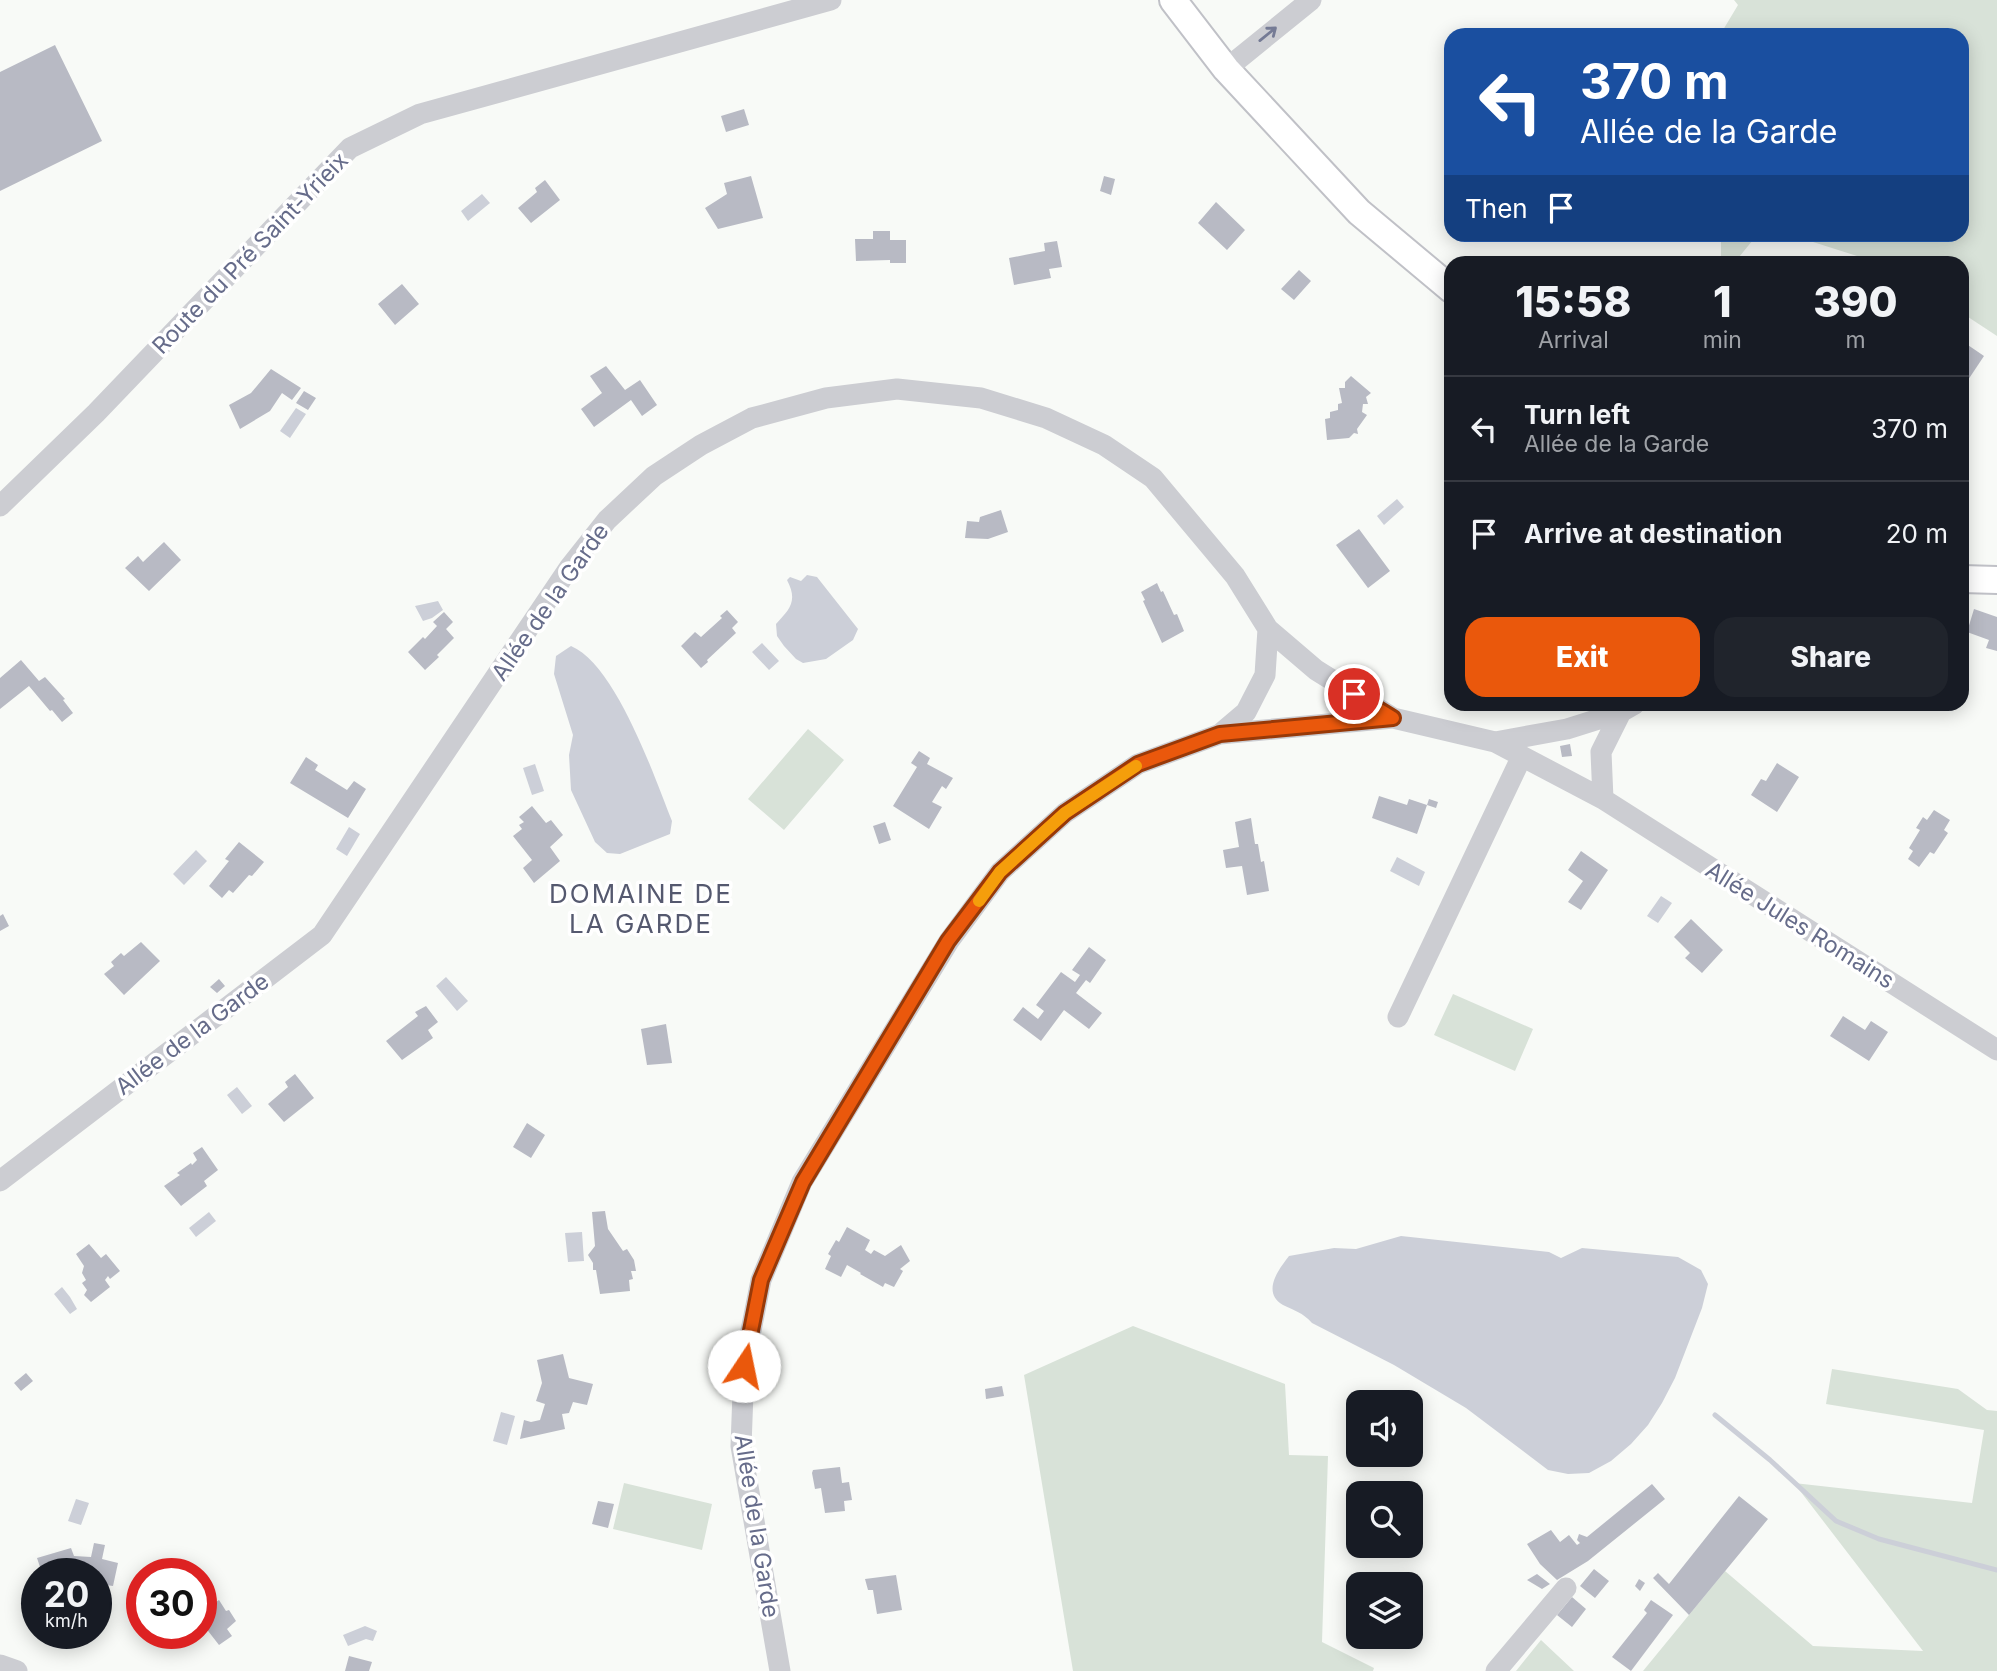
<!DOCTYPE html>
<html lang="en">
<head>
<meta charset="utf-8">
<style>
	:root { --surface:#171b24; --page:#20242c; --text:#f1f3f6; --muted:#9ea1a6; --line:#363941; --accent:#ea580c }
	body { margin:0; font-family:Inter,sans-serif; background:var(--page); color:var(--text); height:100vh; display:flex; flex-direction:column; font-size:26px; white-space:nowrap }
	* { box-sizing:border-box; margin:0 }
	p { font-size:23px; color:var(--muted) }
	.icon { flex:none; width:38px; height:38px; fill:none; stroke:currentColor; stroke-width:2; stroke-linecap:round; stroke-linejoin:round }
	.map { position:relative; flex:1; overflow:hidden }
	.side { position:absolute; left:1444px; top:256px; width:525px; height:455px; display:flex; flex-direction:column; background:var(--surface); border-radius:21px; box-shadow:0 4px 18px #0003 }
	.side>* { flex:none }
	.banner { position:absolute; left:1444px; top:28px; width:525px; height:214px; border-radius:21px; box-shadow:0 4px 18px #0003; background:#1a4fa0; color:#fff; overflow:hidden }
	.tools { position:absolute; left:1346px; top:1390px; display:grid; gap:14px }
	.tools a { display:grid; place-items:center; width:77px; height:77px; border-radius:14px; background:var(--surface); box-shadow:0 4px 18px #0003; font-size:35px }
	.speed { position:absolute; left:21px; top:1558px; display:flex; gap:14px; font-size:35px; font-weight:700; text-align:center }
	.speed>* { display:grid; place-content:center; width:91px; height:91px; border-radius:50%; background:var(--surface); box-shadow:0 4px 18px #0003; line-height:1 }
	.speed small { font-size:18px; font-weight:400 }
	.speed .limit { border:10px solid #d22; background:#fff; color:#111 }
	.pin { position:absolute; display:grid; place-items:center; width:60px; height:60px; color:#fff; margin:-30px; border:4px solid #fff; border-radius:50%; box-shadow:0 2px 7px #0007 }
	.me { position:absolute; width:77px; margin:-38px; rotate:11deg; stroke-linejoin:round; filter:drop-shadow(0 0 5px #0008) }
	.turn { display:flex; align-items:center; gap:24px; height:147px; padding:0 21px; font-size:32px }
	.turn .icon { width:91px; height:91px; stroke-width:2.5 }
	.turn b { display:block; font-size:49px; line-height:60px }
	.then { display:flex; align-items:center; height:66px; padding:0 21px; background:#0003; gap:14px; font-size:26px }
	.eta { display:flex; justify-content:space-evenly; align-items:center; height:119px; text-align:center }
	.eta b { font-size:42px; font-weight:800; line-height:49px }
	.action { display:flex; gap:14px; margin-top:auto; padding:14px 21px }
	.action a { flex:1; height:80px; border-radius:21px; background:var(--accent); color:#fff; font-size:28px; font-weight:800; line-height:80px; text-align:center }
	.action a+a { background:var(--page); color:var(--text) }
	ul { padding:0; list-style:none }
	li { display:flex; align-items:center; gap:21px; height:105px; padding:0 21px; border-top:2px solid var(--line) }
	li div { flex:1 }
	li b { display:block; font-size:26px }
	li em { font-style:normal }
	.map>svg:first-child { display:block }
</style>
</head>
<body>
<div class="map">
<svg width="1997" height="1671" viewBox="0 0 1997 1671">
	<rect width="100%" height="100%" fill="#f8faf7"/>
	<path fill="#d8e2d8" d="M1734,0H1997V336L1962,313V262H1876L1791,235L1962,234V35H1720L1738,5Z
		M1721,235V234L1757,235L1735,262H1721Z
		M808,729L844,760L784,830L748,799Z
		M1453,994L1533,1029L1515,1071L1434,1035Z
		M1133,1326L1285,1384L1289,1455L1328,1456L1322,1642L1374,1668L1373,1671H1073L1024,1375Z
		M1832,1369L1958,1389L1987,1410L1997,1411V1671H1643L1725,1571L1813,1646L1923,1651L1794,1483L1972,1503L1984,1430L1826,1404Z
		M624,1483L712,1504L702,1550L613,1529Z
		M1541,1640L1574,1671H1516Z"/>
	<path fill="#cccfd8" d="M482,194L490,203L468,221L461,211Z
		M296,408L306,414L290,438L280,431Z
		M1397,499L1404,507L1384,525L1377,516Z
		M807,575L817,577L858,629L853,640L826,659L803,663L796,659L784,646L777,636L776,624C790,609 798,601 787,580L790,577L801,581Z
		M438,601L443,610L432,618L423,621L415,606Z
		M762,643L779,661L769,670L752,652Z
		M571,646C616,665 654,776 672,821L670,834L620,854L607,853L595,842L571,790L569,755L573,735L554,674L556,656Z
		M535,764L544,791L532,795L523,768Z
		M349,827L360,834L347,856L336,849Z
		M196,850L207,861L184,885L173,874Z
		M1397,857L1425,872L1419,886L1390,871Z
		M1661,896L1672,903L1658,923L1647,916Z
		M446,977L468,1001L457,1011L436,986Z
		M237,1087L252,1106L242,1114L227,1095Z
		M209,1212L216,1221L196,1237L189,1228Z
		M582,1232L584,1261L568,1262L565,1233Z
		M1401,1236L1549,1252L1561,1258L1582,1248L1678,1257L1701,1270L1708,1284L1702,1308L1675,1378L1662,1403L1648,1425L1631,1444L1611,1461L1589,1473L1568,1474L1548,1470L1466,1408L1394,1365L1312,1323C1302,1312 1295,1311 1283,1305C1261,1292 1279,1269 1289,1256L1334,1248L1356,1249Z
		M62,1287L70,1297L77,1309L70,1314L54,1294Z
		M501,1412L515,1416L507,1445L493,1441Z
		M76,1499L89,1503L81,1525L68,1521Z
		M365,1626L377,1631L373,1641L366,1639L348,1646L343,1635Z"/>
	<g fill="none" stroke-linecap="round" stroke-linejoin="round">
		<path stroke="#cccfd8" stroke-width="5" d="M1715,1415L1770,1460L1836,1521L1879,1539L1997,1570"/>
	</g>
	<path fill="#b8bac4" d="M55,45L102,141L0,191V72Z
		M744,109L749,125L726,132L721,116Z
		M751,176L763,218L718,229L705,208L727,194L724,183Z
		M1104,176L1115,179L1111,195L1100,191Z
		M545,180L560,200L531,223L518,208L537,192L535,188Z
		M1216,202L1245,230L1227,250L1198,223Z
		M873,231H890V240H906V263H890V260L856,261L855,239H873Z
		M1057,241L1062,267L1049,269L1051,278L1014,285L1009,258L1045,251L1044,243Z
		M1299,270L1311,281L1294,300L1281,289Z
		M402,284L419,304L395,325L378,304Z
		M1962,341L1984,356L1968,380L1962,376Z
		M606,366L625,390L640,380L657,405L642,416L631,400L594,427L581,409L602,393L590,376Z
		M271,369L301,388L292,400L282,393L270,411L240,429L229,405L251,393Z
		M1351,376L1371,393L1366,397L1368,404H1363L1362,412L1367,415L1357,429L1358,434L1354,433L1349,438L1327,440L1325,419L1330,418V412L1338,410V404L1342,403L1339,388H1345V382Z
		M304,391L316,398L308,410L296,403Z
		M1001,510L1008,532L988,539L965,538L967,521L979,522L980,517Z
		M1359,529L1390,571L1368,588L1336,545Z
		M164,542L181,560L149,591L125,568L138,556L143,562Z
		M1157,583L1161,592L1163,591L1174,615L1177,614L1184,631L1162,643L1143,601L1145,600L1141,592Z
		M1974,609L1997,617V651L1986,648L1989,640L1967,632Z
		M727,610L738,622L732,628L736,633L707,660L708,662L701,668L681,646L695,632L701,637L722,618L720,616Z
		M444,612L453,622L446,629L454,638L437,655L439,657L425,670L408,652L423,637L425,639L437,626L433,622Z
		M21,660L39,681L45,677L65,699L63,700L73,713L62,722L52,710L50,711L29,686L0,709V678Z
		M1570,744L1572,756L1562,757L1560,746Z
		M919,751L930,758L927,764L953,778L946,789L942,786L932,802L942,807L929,829L893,806L917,767L911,763Z
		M306,757L318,765L315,770L347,790L354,781L366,789L348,818L290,783Z
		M1777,763L1799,777L1777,812L1751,795L1761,779L1766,781Z
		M1379,796L1407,805L1409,799L1427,805L1417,834L1372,818Z
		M1429,799L1438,802L1436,808L1427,805Z
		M532,806L546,823L551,820L563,835L550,847L560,861L534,883L523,868L532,860L513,836L522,829L519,825L524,822L519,817Z
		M1934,810L1950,820L1944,830L1948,833L1934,854L1930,852L1919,867L1908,859L1913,851L1909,848L1920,830L1916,828L1923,817L1927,820Z
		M1251,818L1255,844H1258L1261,862L1264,861L1269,891L1247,895L1242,866L1226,868L1223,850L1239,847L1235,822Z
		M885,822L891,840L879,844L873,826Z
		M239,842L264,862L252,876L249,875L233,893L229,890L222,898L209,886L229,861L225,859Z
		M1581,851L1608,870L1581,910L1568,902L1583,881L1568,870Z
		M3,914L9,926L0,931V916Z
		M1691,919L1723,950L1702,973L1685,958L1690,953L1674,937Z
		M141,942L160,961L124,995L104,974L114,966L111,962L121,953L124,956Z
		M1089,947L1106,960L1090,983L1086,980L1076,993L1102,1013L1089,1029L1064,1010L1041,1041L1013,1020L1023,1007L1038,1019L1044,1011L1036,1005L1061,972L1075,982L1080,975L1072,970Z
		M219,979L225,986L217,993L210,987Z
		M426,1006L438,1022L428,1030L433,1038L402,1060L386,1041L418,1016L415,1012Z
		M1843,1016L1865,1030L1871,1021L1888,1032L1869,1061L1830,1036Z
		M666,1024L672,1063L647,1065L641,1029Z
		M295,1074L314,1098L284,1122L268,1104L288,1087L285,1082Z
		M527,1123L545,1135L531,1158L513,1147Z
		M202,1147L218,1170L204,1181L207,1186L181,1206L164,1186L180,1175L177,1173L191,1163L192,1165L197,1160L193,1153Z
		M605,1211L608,1229L623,1251L627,1249L634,1260L636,1271H631L633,1279L629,1280L630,1291L600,1294L596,1270H593V1263L588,1255L595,1246L592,1212Z
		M847,1227L870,1240L865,1250L871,1254L874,1250L885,1256L901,1245L910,1261L900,1269L903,1271L894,1287L885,1283L883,1287L860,1274L861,1273L847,1265L841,1277L825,1269L831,1256L828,1254L836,1240L839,1242Z
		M89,1244L101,1258L106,1254L120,1271L110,1279L108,1276L105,1280L110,1287L91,1302L84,1295L87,1290L82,1283L86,1280L82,1273L84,1266L76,1254Z
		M563,1354L569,1378L593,1384L587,1405L573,1402L569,1413L562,1414L565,1429L520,1439L524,1420L531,1422L540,1420L545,1404L536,1401L542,1383L537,1360Z
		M26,1373L33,1381L21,1391L14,1383Z
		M1002,1386L1004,1396L986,1399L985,1389Z
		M840,1467L842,1483L849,1482L852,1500L844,1501L845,1511L825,1513L821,1488L815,1489L812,1473L813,1470Z
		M1652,1484L1665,1499L1588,1561L1557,1580L1540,1564L1527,1544L1551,1530L1560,1542L1569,1535L1577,1545L1580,1543L1577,1540L1579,1534L1587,1537Z
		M1739,1496L1768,1519L1689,1615L1653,1578L1658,1573L1669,1584Z
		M598,1501L614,1504L608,1528L592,1524Z
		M94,1543L105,1545L102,1559L118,1563L113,1586L99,1584L96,1589V1573H42L37,1558L71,1548L74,1556L91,1557Z
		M1594,1569L1609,1581L1595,1598L1580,1586Z
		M1537,1574L1550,1584L1542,1589L1527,1580Z
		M896,1575L902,1610L877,1614L873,1590H868L865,1579Z
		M1639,1579L1645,1583L1640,1591L1635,1586Z
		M1572,1597L1586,1609L1572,1627L1557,1615Z
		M204,1599L210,1606L219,1600L226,1611L229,1610L236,1621L227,1629L232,1636L219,1645L205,1627L203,1628L201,1625V1601Z
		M1651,1600L1673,1615L1631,1671L1612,1657L1647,1613L1644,1610Z
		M349,1656L372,1662L369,1671H345Z"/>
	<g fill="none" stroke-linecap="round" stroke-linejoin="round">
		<defs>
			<path id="major" d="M1173,0L1226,69L1359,212L1451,289
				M1962,579L1997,580"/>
		</defs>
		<use href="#major" stroke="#c0c1c7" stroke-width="30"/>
		<path stroke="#cccdd2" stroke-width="21" d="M1226,69L1311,0
			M0,506L96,413L350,148L420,114L831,0
			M1220,734L1246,712L1265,675L1268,629L1316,670L1393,718
			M1495,742L1603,799L1997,1050
			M1603,799L1601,752L1621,712
			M1398,1017L1522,756
			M0,1181L322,935L569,568L607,520L654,476L701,445L752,418L826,398L897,389L981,398L1046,418L1104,445L1153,478L1235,576L1268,629
			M0,1665L17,1671
			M780,1671L741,1446L744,1366L761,1280L802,1182L949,941L1000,872L1065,813L1138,764L1220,734L1393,718L1495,742L1567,729L1621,712L1635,704
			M1496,1671L1566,1588"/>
		<use href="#major" stroke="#fff" stroke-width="26"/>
	</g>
	<defs><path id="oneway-shaft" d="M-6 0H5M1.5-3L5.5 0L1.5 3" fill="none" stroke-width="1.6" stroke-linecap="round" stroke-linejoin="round" transform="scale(1.75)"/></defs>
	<use stroke="#757b95" href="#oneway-shaft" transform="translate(1268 34) rotate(-39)"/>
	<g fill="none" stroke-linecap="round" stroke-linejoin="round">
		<defs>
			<path id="route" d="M744,1366L761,1280L803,1182L948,941L1000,872L1065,813L1138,764L1220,734L1393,718L1354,694"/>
		</defs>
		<use href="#route" stroke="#983908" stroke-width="18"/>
		<use href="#route" stroke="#ea580c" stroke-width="12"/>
		<path stroke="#f59e0b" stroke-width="12" d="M979,901L1000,872L1065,813L1136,766"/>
	</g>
	<g text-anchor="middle" stroke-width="7" stroke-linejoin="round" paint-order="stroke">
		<g font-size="23" fill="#666c8a" stroke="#fff">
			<text transform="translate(250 253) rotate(-46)" y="8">Route du Pré Saint-Yrieix</text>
			<text transform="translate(550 602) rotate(-55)" y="8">Allée de la Garde</text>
			<text transform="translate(1800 925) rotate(32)" y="8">Allée Jules Romains</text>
			<text transform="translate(192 1034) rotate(-37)" y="8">Allée de la Garde</text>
			<text transform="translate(757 1526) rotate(81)" y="8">Allée de la Garde</text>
		</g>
		<g font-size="26" letter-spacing="2" fill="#55596f" stroke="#fff">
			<text x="641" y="903">DOMAINE DE<tspan x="641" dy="30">LA GARDE</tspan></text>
		</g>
	</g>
</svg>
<div class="tools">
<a><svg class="icon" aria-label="sound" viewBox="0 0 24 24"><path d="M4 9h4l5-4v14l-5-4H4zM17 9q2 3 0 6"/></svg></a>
<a><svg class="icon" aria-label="search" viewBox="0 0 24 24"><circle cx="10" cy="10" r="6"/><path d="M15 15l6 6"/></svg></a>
<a><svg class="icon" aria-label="layers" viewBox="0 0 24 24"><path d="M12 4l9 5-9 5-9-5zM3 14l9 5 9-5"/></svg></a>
</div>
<div class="speed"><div>20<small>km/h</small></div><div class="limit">30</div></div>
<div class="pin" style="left:1354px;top:694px;background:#d93025"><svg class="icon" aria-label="arrive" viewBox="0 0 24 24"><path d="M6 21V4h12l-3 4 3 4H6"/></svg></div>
<svg class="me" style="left:744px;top:1366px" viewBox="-20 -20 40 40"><circle r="19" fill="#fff"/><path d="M0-13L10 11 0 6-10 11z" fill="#ea580c"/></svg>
<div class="banner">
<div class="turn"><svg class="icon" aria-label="left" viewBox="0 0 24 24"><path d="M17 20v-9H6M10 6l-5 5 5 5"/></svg><div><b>370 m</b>Allée de la Garde</div></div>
<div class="then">Then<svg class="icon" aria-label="arrive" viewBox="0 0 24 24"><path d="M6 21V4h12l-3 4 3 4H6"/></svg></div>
</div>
<section class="side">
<div class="eta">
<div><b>15:58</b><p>Arrival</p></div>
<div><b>1</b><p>min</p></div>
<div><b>390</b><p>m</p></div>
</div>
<ul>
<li><svg class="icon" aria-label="left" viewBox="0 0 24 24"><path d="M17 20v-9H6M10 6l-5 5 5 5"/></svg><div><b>Turn left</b><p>Allée de la Garde</p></div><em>370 m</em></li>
<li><svg class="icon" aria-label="arrive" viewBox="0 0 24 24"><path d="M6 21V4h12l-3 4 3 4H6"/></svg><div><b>Arrive at destination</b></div><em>20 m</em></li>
</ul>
<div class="action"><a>Exit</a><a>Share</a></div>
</section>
</div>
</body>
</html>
